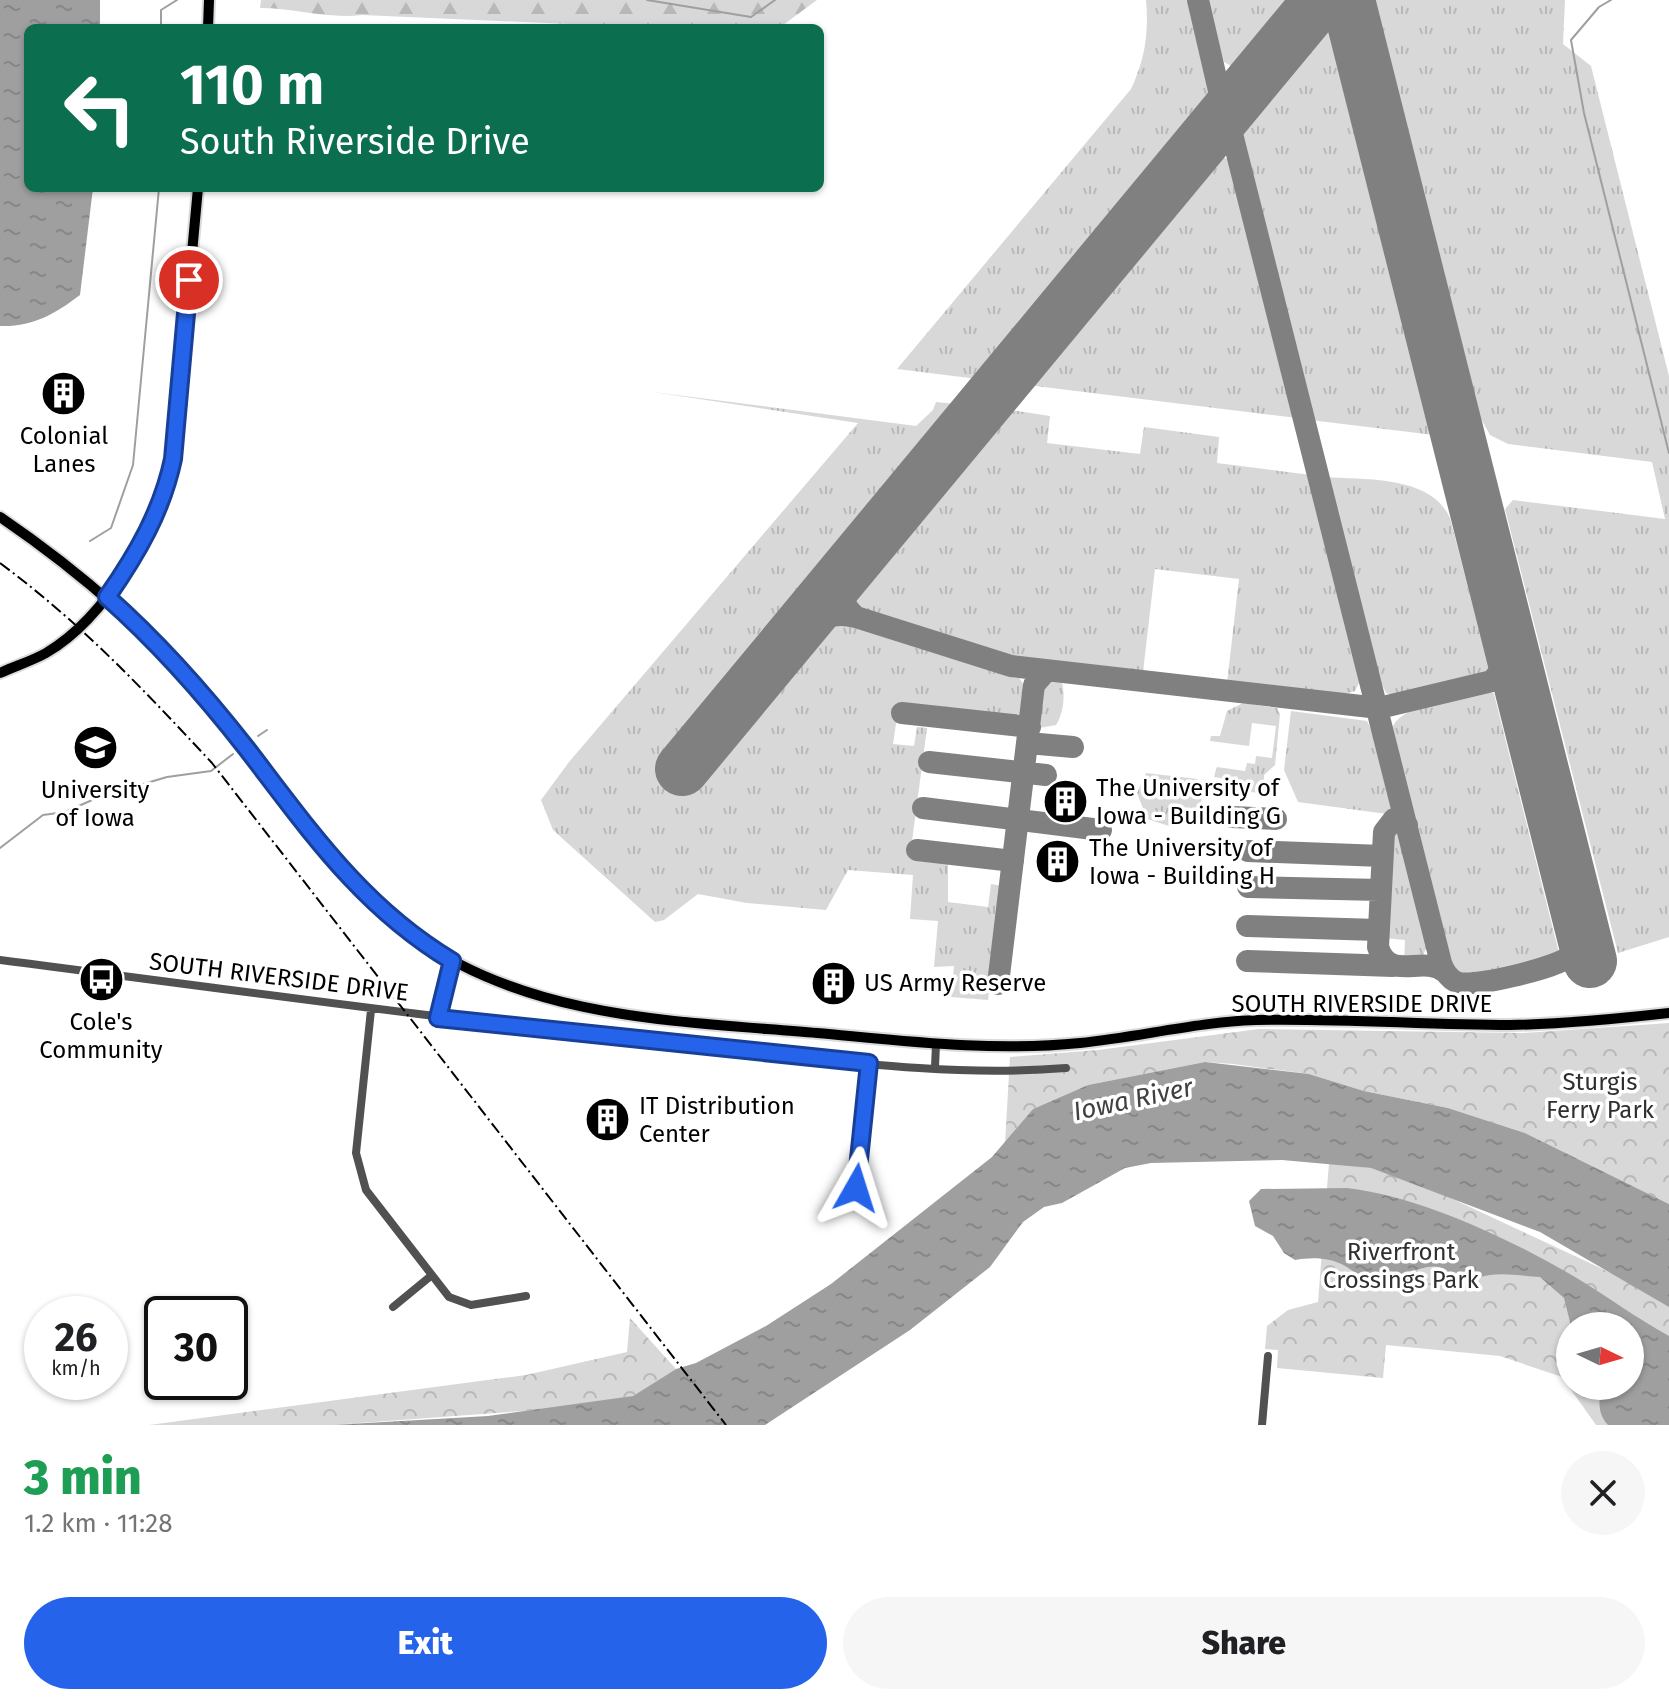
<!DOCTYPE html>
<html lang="en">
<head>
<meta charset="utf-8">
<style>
	:root { --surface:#fff; --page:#f6f6f6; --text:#202124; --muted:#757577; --accent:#2563eb }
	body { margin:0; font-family:"Fira Sans",sans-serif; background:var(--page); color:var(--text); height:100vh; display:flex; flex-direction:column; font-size:30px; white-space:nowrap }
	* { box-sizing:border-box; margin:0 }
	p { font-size:26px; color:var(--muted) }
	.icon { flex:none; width:44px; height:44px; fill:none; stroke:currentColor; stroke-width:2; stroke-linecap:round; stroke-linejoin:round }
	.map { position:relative; height:1425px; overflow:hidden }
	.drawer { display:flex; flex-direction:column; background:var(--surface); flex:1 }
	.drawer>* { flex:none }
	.guide { position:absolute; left:24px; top:24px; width:800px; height:168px; border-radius:12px; box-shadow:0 2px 6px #0004; background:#0b6e4f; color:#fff; overflow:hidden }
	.needle { width:52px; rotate:95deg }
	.tools { position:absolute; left:1556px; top:1312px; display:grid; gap:16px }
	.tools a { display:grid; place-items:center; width:88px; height:88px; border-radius:50%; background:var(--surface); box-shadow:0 2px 6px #0004; font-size:40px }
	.speed { position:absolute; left:24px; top:1296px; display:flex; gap:16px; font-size:40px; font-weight:700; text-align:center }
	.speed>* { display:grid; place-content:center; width:104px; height:104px; border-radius:50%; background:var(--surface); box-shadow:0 2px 6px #0004; line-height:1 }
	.speed small { font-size:20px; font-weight:400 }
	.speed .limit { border:4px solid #111; border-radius:12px; background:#fff; color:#111 }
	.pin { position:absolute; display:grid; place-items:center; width:68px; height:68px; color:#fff; margin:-34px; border:4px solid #fff; border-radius:50%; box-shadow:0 2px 8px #0007 }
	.me { position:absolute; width:88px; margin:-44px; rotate:6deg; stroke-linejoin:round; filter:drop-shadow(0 0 6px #0008) }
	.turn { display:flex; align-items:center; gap:28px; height:168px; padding:0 24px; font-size:36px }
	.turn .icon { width:104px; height:104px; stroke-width:2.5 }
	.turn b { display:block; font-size:56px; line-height:68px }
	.round { display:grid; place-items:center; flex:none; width:84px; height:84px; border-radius:42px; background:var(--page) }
	.overview { display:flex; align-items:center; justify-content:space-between; height:136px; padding:0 24px }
	h1 { font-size:48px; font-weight:800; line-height:60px; color:#1e9e55 }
	.button { display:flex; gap:16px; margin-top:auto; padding:16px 24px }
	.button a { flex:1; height:92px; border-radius:48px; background:var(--accent); color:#fff; font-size:32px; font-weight:800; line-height:92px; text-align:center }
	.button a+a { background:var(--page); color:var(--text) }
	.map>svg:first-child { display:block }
</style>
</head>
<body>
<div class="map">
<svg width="1669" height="1425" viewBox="0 0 1669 1425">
	<defs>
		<pattern id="grass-tufts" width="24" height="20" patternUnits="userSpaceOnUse" patternTransform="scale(2)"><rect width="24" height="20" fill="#d8d8d8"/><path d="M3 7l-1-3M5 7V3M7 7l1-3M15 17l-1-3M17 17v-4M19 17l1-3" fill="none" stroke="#b8b8b8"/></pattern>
		<pattern id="forest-firs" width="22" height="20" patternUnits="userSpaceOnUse" patternTransform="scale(2)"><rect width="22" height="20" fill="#d8d8d8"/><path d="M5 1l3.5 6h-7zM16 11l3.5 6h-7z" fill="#b8b8b8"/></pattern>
		<pattern id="park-crowns" width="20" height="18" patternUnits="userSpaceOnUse" patternTransform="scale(2)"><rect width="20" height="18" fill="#d8d8d8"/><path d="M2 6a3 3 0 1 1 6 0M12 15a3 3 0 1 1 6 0" fill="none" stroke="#b8b8b8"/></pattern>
		<pattern id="water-ripples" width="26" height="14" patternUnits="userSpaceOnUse" patternTransform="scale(2)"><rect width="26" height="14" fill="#9f9f9f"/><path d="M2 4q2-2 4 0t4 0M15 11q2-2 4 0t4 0" fill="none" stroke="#878787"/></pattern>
	</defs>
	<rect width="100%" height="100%" fill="#fff"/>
	<path fill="url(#grass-tufts)" d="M1146,0H1192L1214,87L1215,98L1210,110L986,380L897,369L1131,89C1145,59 1149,33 1146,0Z
		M1205,0H1302L1248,65L1238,70L1224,62Z
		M1367,0H1565L1563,44L1591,66L1669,376V937L1618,953L1505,509L1513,500L1665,519L1652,462L1508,444L1490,435L1480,417Z
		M1331,8L1434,435L1310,420L1239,138L1238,127L1243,120L1240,118Z
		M1215,154L1228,159L1237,182L1297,418L1019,384L1206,159Z
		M653,392L916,426L933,410L936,402L967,405L664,771L685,789L817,629C832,623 841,623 856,627L1019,678L1027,689L1026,712L1014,716L899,703L893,744L914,746L917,727L927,728L910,856L948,861V902L988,907L991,884L1003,886L988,1000L951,997L954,966L934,967L938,921L910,919L913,875L848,870L826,910L747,903L698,894L664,920L655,922L553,830L541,800L569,762L858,423Z
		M999,408L1050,416L1047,443L1140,454L1144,427L1219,437L1217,463L1311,475L1357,656L1360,681L1355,691L1337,696L1227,683L1239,579L1155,569L1143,672L1004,655L858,607L851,597V586Z
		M1325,477C1365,480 1431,475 1450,518L1490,672L1486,677C1457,684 1415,703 1386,693L1373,665Z
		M1051,682H1062C1065,696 1064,712 1056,725L1039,728V695Z
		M1488,690L1494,694L1559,953L1495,972L1463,976L1451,967L1443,946L1396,758L1393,726C1405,703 1463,696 1488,690Z
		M1243,703L1277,708L1280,714L1275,765L1264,775V787L1274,795L1243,791L1244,785L1226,783L1225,790L1226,779L1214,777L1217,767L1245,771L1247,763L1255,764L1256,756L1272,758L1276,726L1252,723L1249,746L1210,741L1211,736H1220L1227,711Z
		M1291,711L1367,721L1380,748L1394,802L1392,810L1387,814L1298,802L1284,770Z
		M1146,773L1198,779C1209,802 1195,823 1172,827L1147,819L1137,793Z
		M1397,826L1429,940L1423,956L1404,962L1405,940L1384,938L1389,836Z"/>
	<path fill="url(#forest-firs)" d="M261,0H817L779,28H593L569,24L362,15C327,19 295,8 260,8Z"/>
	<path fill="url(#park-crowns)" fill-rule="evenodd" d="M1669,1023V1204L1525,1133L1448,1108L1364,1091L1309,1074L1233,1064L1205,1062L1088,1085L1033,1109L1005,1143L1010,1057L1098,1050L1259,1029L1523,1033Z
		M1329,1163L1371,1168L1440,1193L1669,1300V1425H1596L1562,1377L1500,1356L1386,1345L1383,1378L1277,1368L1278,1350L1265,1349L1267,1326L1288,1310L1318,1302ZM1570,1326H1630V1386H1570Z
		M630,1318L676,1369L633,1396L564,1408L332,1425H149L526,1375L627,1352Z"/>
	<path fill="url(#water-ripples)" d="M0,0H100V28H28V188H93L80,295C55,314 33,327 0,326Z
		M1205,1062L1309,1074L1364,1091L1448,1108L1525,1133L1669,1204V1307L1540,1232L1371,1168L1282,1160L1151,1163L1125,1168L1062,1203L1044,1207L1023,1222L990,1267L910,1330L765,1425H332L488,1416L633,1396L676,1369L696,1363L766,1326L831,1284L992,1157L1033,1109L1088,1085Z
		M1347,1188C1422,1197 1510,1239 1575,1277C1607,1296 1636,1318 1669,1336V1425H1608C1597,1413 1599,1401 1601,1386H1630V1326H1571L1564,1298L1540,1277C1524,1276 1506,1273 1490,1275C1467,1279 1457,1288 1440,1267C1418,1263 1400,1281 1378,1282C1365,1282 1355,1272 1345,1266C1330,1257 1311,1257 1295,1260L1284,1253L1273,1236L1255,1226L1249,1201L1261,1189Z"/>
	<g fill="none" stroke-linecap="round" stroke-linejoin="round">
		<path stroke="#9f9f9f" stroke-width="2" d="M647,0L751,17L775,0
			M1611,0L1599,7L1571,40L1584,113L1669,453
			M161,28V10L177,0
			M90,541L111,528L133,465L159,188
			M258,736L267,730
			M0,848L43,815L65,812L99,797L167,777L211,771L233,754"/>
		<path stroke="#808080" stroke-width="22" d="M1282,48L1235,105L1230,126L1441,963C1444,971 1448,978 1456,982C1471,989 1553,968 1567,958C1578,950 1581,938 1581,925
			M1171,176L1214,125L1223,108L1198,0
			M1147,210L1183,167
			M856,617C817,585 874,540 895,514
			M750,690C778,656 805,604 856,617L1011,666L1379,708L1492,681L1510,658L1509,640
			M902,713L1030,727
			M1028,743L1073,747
			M929,762L1046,775
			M923,808L1101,830
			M1232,817L1276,819
			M1407,825L1394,819L1384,832L1378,947C1390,983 1422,954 1445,972
			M917,850L1013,861
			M1248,851L1382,856
			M1248,887L1380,890
			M1247,926L1378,930
			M1247,961L1393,966
			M998,984L1034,685L1047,670"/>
		<path stroke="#808080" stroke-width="54" d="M1348,0L1590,961
			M682,769L1320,0"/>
		<defs>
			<path id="major" d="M208,28L209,0
				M0,517C81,572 153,635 216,710C279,786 331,878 413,936C531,1020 678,1021 817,1033C905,1041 992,1052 1080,1043C1139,1037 1197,1022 1256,1020C1341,1018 1425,1025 1510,1025C1563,1024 1616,1019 1669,1013
				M0,673C15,666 32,661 46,653C106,618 160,526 173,459L198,188"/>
		</defs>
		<use href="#major" stroke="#dbdbdb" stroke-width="14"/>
		<path stroke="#515151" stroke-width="8" d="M0,960C233,990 464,1022 698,1046C819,1058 944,1078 1066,1068
			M371,1010L356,1153L366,1190L449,1297L471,1305L526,1296
			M438,1018L452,961
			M935,1067L936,1044
			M863,1210L856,1188L869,1063
			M393,1307L432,1275
			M1262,1425L1268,1356"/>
		<use href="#major" stroke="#000" stroke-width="10"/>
		<path stroke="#000" stroke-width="2" stroke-dasharray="12 4 2 4" stroke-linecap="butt" d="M0,563C83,625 142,688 212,763L726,1425"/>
	</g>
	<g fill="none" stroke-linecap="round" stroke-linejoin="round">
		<defs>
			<path id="route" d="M189,280L173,459C162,511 137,554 107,597C159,643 204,694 247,749C310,831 362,907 452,961L438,1018L869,1063L856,1188"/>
		</defs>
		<use href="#route" stroke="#184099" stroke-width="20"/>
		<use href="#route" stroke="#2563eb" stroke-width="14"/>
	</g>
	<defs>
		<symbol id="building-disc" viewBox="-11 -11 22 22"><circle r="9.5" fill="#000" stroke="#fff"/><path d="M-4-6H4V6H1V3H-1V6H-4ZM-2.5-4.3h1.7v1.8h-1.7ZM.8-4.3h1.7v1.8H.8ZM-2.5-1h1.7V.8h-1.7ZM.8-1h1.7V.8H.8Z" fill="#fff"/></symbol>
		<symbol id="university-disc" viewBox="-11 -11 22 22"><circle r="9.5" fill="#000" stroke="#fff"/><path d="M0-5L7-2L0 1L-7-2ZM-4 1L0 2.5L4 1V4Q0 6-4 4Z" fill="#fff"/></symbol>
		<symbol id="bus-disc" viewBox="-11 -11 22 22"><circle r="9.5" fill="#000" stroke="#fff"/><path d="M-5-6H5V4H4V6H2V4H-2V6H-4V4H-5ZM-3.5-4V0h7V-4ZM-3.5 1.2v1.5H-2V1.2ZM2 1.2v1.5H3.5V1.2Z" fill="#fff"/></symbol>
	</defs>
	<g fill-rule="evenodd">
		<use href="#building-disc" x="38" y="368" width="51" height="51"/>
		<use href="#university-disc" x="70" y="722" width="51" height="51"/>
		<use href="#building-disc" x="1040" y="776" width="51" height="51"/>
		<use href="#building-disc" x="1032" y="836" width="51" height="51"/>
		<use href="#bus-disc" x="76" y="954" width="51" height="51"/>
		<use href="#building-disc" x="808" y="958" width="51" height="51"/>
		<use href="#building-disc" x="582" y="1094" width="51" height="51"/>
	</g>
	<g text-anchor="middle" stroke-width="7" stroke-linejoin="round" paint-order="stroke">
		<g font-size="24" fill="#000" stroke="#fff" text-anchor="start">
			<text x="64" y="444" text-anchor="middle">Colonial<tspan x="64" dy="28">Lanes</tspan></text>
			<text x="1096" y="796">The University of<tspan x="1096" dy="28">Iowa - Building G</tspan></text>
			<text x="95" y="798" text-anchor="middle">University<tspan x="95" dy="28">of Iowa</tspan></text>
			<text x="1089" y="856">The University of<tspan x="1089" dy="28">Iowa - Building H</tspan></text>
			<text x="864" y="991">US Army Reserve</text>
			<text x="101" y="1030" text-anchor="middle">Cole's<tspan x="101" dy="28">Community</tspan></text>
			<text x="639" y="1114">IT Distribution<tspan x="639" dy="28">Center</tspan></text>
		</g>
		<g font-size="24" fill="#000" stroke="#fff">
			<text transform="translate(279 977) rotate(7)" y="8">SOUTH RIVERSIDE DRIVE</text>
			<text x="1362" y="1012">SOUTH RIVERSIDE DRIVE</text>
		</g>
		<g font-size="24" fill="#2f2f2f" stroke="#fff">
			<text x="1600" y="1090">Sturgis<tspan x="1600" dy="28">Ferry Park</tspan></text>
			<text x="1401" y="1260">Riverfront<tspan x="1401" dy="28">Crossings Park</tspan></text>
		</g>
		<g font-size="26" font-style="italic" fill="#404040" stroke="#fff">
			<text transform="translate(1133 1099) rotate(-12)" y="9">Iowa River</text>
		</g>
	</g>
</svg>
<div class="tools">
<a><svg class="needle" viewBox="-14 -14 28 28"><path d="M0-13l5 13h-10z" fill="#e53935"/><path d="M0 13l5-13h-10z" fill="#757577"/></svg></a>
</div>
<div class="speed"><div>26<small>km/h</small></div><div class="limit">30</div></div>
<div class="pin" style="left:189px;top:280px;background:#d93025"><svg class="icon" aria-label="arrive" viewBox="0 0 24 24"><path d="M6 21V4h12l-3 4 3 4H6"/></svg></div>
<svg class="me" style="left:856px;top:1188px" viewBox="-20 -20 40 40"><path d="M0-17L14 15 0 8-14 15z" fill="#2563eb" stroke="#fff" stroke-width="4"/></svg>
<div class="guide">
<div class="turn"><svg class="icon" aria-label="left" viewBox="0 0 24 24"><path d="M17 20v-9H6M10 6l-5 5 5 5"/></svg><div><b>110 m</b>South Riverside Drive</div></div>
</div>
</div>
<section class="drawer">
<div class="overview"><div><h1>3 min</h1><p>1.2 km · 11:28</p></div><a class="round"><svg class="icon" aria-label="close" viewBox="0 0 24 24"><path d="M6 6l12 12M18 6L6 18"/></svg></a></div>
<div class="button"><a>Exit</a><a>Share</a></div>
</section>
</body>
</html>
